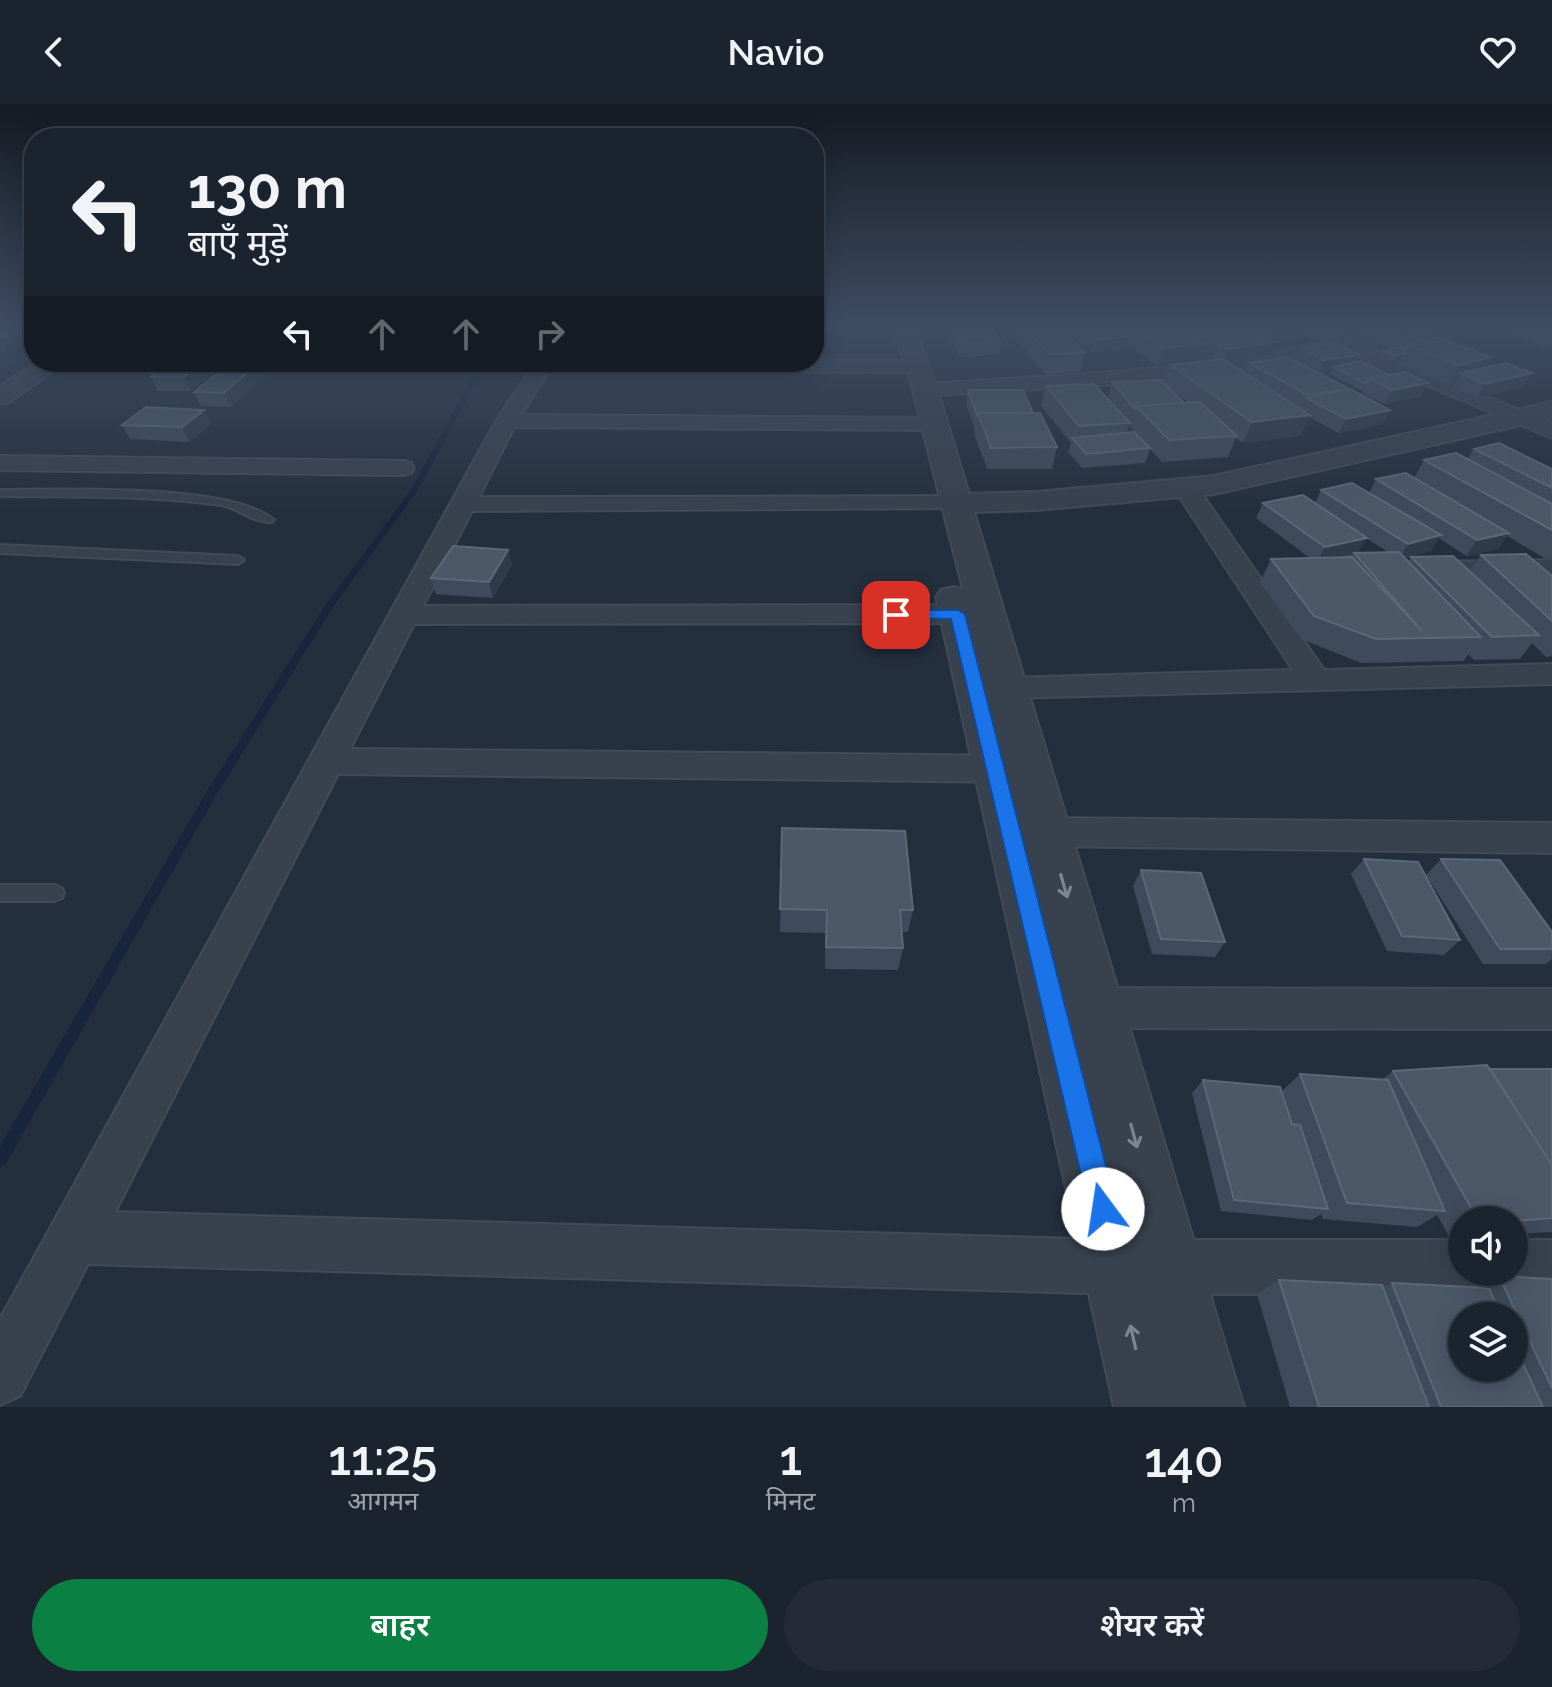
<!DOCTYPE html>
<html lang="hi">
<head>
<meta charset="utf-8">
<style>
	:root { --surface:#1b232e; --page:#242b36; --text:#f1f3f6; --muted:#a0a4aa; --line:#39404a; --accent:#0b8043 }
	body { margin:0; font-family:Raleway,"Noto Sans Devanagari",sans-serif; background:var(--page); color:var(--text); height:100vh; display:flex; flex-direction:column; font-size:30px; white-space:nowrap }
	* { box-sizing:border-box; margin:0 }
	p { font-size:26px; color:var(--muted) }
	.icon { flex:none; width:44px; height:44px; fill:none; stroke:currentColor; stroke-width:2; stroke-linecap:round; stroke-linejoin:round }
	.map { position:relative; height:1303px; overflow:hidden }
	.panel { display:flex; flex-direction:column; background:var(--surface); flex:1 }
	.panel>* { flex:none }
	.top-card { position:absolute; left:24px; top:24px; width:800px; height:244px; border-radius:32px; box-shadow:0 4px 20px #0003,0 0 0 2px var(--line); background:#1b232e; color:var(--text); overflow:hidden }
	.controls { position:absolute; left:1448px; top:1102px; display:grid; gap:16px }
	.controls a { display:grid; place-items:center; width:80px; height:80px; border-radius:50%; background:var(--surface); box-shadow:0 4px 20px #0003,0 0 0 2px var(--line); font-size:40px }
	.pin { position:absolute; display:grid; place-items:center; width:68px; height:68px; color:#fff; margin:-34px; border-radius:16px; box-shadow:0 4px 12px #0006 }
	.me { position:absolute; width:88px; margin:-44px; rotate:346deg; stroke-linejoin:round; filter:drop-shadow(0 0 6px #0008) }
	.turn { display:flex; align-items:center; gap:28px; height:168px; padding:0 32px; font-size:36px }
	.turn .icon { width:104px; height:104px; stroke-width:2.5 }
	.turn b { display:block; font-size:56px; line-height:68px }
	.lanes { display:flex; align-items:center; height:76px; padding:0 32px; background:#0003; justify-content:center; gap:40px; direction:ltr }
	.lanes .off { opacity:.35 }
	.eta { display:flex; justify-content:space-evenly; align-items:center; height:136px; text-align:center }
	.eta b { font-size:48px; font-weight:600; line-height:56px }
	.primary-button { display:flex; gap:16px; margin-top:auto; padding:16px 32px }
	.primary-button a { flex:1; height:92px; border-radius:48px; background:var(--accent); color:#fff; font-size:32px; font-weight:600; line-height:92px; text-align:center }
	.primary-button a+a { background:var(--page); color:var(--text) }
	header { display:flex; justify-content:space-between; align-items:center; height:104px; padding:0 32px; background:var(--surface); font-size:36px; font-weight:600 }
	.map>svg:first-child { display:block }
</style>
</head>
<body>
<header><svg class="icon" aria-label="back" viewBox="0 0 24 24"><path d="M15 5l-7 7 7 7"/></svg>Navio<svg class="icon" aria-label="heart" viewBox="0 0 24 24"><path d="M12 20l-8-8c-3-5 5-10 8-4 3-6 11-1 8 4z"/></svg></header>
<div class="map">
<svg width="1552" height="1303" viewBox="0 0 1552 1303">
	<rect width="100%" height="100%" fill="#242f3e"/>
	<g fill="none" stroke-linecap="round" stroke-linejoin="round">
		<path fill="#17263c" fill-rule="evenodd" d="M481,258H487L416,389L335,500L215,693L5,1061L0,1063V1042L207,687L327,499L409,389Z"/>
		<defs>
			<path id="service" d="M0,386C61,386 230,379 274,416L272,418C255,420 238,404 221,401C148,391 73,393 0,392Z
				M0,441L238,452L244,456L238,460L0,449Z
				M0,781H55L62,784L64,789L62,794L55,797H0Z"/>
			<path id="minor" d="M1297,223H1321L1347,234L1406,223H1441L1432,228L1365,241L1552,320V334L1344,246L1232,268L1102,281L925,292L915,286L925,280L1102,269L1232,256L1326,238Z
				M814,256H917L927,262L917,268L555,267L547,270L521,311L934,314L945,320L934,326L514,323L479,393L956,392L965,394L968,399L965,404L472,407L423,502L984,501L994,504L998,510L994,516L984,519L414,520L350,645L1018,652L1030,656L1035,665L1030,674L1018,678L338,670L115,1108L1117,1136H1462V1168H1487L1481,1182L1462,1190H1117L88,1160L20,1292L0,1301V1215L496,317L533,262L544,258Z
				M0,352L403,357L411,359L414,364L411,369L403,371L0,366Z
				M1193,388L1202,390L1324,566L1552,560V580L1007,594L996,591L991,584L996,577L1007,574L1293,566L1181,395L1184,390Z
				M1552,456V472L1422,474L1412,472L1409,466L1412,460L1422,458Z
				M1049,714L1552,719V749L1049,742L1036,738L1031,728L1036,718Z
				M1099,884L1552,885V925L1099,924L1084,918L1077,904L1084,890Z
				M1514,1136H1552V1190H1514L1495,1182L1489,1168H1514Z"/>
			<path id="tertiary" d="M892,223H914L934,275L969,390L1036,388L1214,372L1552,298V314L1214,390L1036,406L974,408L1244,1303H1114L936,493L941,486L953,483L963,485L910,275Z
				M38,258H66L9,298L0,300V282Z"/>
		</defs>
		<use href="#service" stroke="#414a57" stroke-width="4"/>
		<use href="#minor" stroke="#414a57" stroke-width="4"/>
		<use href="#tertiary" stroke="#414a57" stroke-width="4"/>
		<use href="#service" fill="#38414e" fill-rule="evenodd"/>
		<use href="#minor" fill="#38414e" fill-rule="evenodd"/>
		<use href="#tertiary" fill="#38414e" fill-rule="evenodd"/>
	</g>
	<path fill="#3f4b5c" fill-rule="evenodd" d="M942,223H990L1001,238L999,251L960,253Z
		M1006,223H1301L1295,236L1275,239L1270,251L1227,258L1245,269L1249,259L1296,257L1301,244L1355,258L1390,271L1428,279L1421,292L1385,300L1362,289L1363,287L1329,270L1331,267L1319,269L1347,286L1390,306L1383,320L1339,329L1309,313L1300,332L1243,339L1236,334L1228,353L1162,358L1150,345L1145,359L1082,364L1068,348L1071,339L1041,302L1046,282L1130,319L1127,329L1145,340L1130,323L1131,319L1108,292L1112,278L1164,279L1170,262L1159,263L1127,240L1126,245L1094,249L1064,226L1085,249L1080,268L1045,270ZM1170,285L1189,299H1184Z
		M1511,223H1552V245L1508,228Z
		M1386,236H1426L1491,253L1485,263L1524,283L1477,294L1452,283L1454,280L1449,281L1398,260L1400,256L1392,258L1381,253L1384,247L1391,245L1382,242Z
		M202,259L208,272L191,287H158L151,273Z
		M274,264L231,303L201,302L194,288Z
		M968,286L1033,309L1057,343L1052,365H987L974,330L975,325L966,300Z
		M211,319L189,338L130,335L122,321Z
		M1474,345L1552,365V454L1546,455L1507,432L1498,445L1466,452L1439,434L1431,447L1404,454L1408,458L1411,453L1470,467L1481,451L1552,472V552L1546,553L1532,539L1520,555L1474,556L1468,550L1464,557L1361,559L1301,535L1260,478L1271,455L1310,454L1256,414L1263,399H1315L1321,386L1369,389L1376,375L1414,374L1424,356L1467,355ZM1366,434L1388,448L1358,449Z
		M508,446L512,461L493,494L436,490L431,474Z
		M782,724L913,806L908,828H901L903,844L898,866L825,865V829L780,828Z
		M1364,755L1460,836L1444,851L1387,847L1351,770Z
		M1441,755L1552,828V855L1546,860H1483L1426,771Z
		M1141,766L1225,838L1215,853L1152,850L1133,782Z
		M1489,965H1552V1128L1514,1130V1116H1462V1133L1450,1134L1437,1111L1417,1123L1323,1115L1321,1110L1312,1116L1221,1107L1192,989L1203,976L1281,988L1300,970L1383,975L1393,967Z
		M1499,1172L1552,1175V1303H1290L1257,1190L1279,1176L1382,1183L1392,1179L1473,1184ZM1462,1212H1514V1264Z"/>
	<path fill="#2f3b4b" d="M15,223H33L34,229L15,240L16,243L0,253V235L8,231L6,228Z
		M1200,223H1240L1236,235L1219,238L1212,257L1159,263L1165,244L1194,240Z
		M1275,223H1301L1295,236L1275,239L1270,251L1224,258L1228,245L1268,239Z
		M1130,232L1126,245L1094,249L1097,236Z
		M1404,250L1400,256L1392,258L1395,251Z
		M1359,251L1353,264L1333,263L1331,267L1318,269L1324,256Z
		M1491,253L1480,273L1460,269L1454,280L1449,281L1460,261Z
		M260,258H272L274,264L231,303L224,289Z
		M202,259L208,272L191,287L184,273Z
		M1532,269L1524,283L1477,294L1485,280Z
		M1428,279L1421,292L1385,300L1392,286Z
		M1348,284L1341,298L1307,294L1308,291Z
		M204,306L211,319L189,338L182,323Z
		M1390,306L1383,320L1339,329L1346,315Z
		M1310,311L1300,332L1243,339L1252,318Z
		M1509,429L1498,445L1466,452L1477,436Z
		M1441,431L1431,447L1399,455L1408,440Z
		M1367,434L1358,449L1317,458L1325,443Z
		M508,446L512,461L493,494L489,478Z"/>
	<path fill="#4b5868" stroke="#5c6777" stroke-width="2" d="M0,223H15L6,228H0Z
		M951,223H990L1001,238L962,240Z
		M1025,223H1061L1085,249L1049,250Z
		M1079,223H1116L1130,232L1097,236Z
		M1135,223H1195L1219,238L1165,244Z
		M1247,224L1275,238L1228,245L1218,240L1219,238L1206,230Z
		M0,230L8,231L0,235Z
		M1410,230L1426,236L1408,241L1404,250L1395,251L1384,247L1404,243L1386,236Z
		M1438,233L1491,253L1460,261L1408,241Z
		M1336,239L1359,251L1324,256L1301,244Z
		M1287,253L1348,284L1308,291L1249,259Z
		M1223,255L1310,311L1252,318L1170,261Z
		M1361,257L1390,271L1369,275L1366,280L1333,263Z
		M231,258H260L224,289L194,288Z
		M169,259H202L184,273H151Z
		M1506,259L1532,269L1485,280L1460,269Z
		M1405,268L1428,279L1392,286L1369,275Z
		M1161,276L1184,299L1136,302L1135,305L1112,278Z
		M1094,280L1130,319L1079,322L1046,282Z
		M1350,285L1390,306L1346,315L1306,294Z
		M968,286H1023L1033,309H978L977,311Z
		M1200,298L1237,332L1169,336L1136,302Z
		M146,303L204,306L182,323L122,321Z
		M978,309H1040L1057,343L991,344Z
		M1134,328L1150,344L1086,350L1072,334Z
		M1499,339L1552,365V384L1474,345Z
		M1456,349L1552,400V426L1424,356Z
		M1406,369L1509,429L1477,436L1376,375Z
		M1352,379L1441,431L1408,440L1321,386Z
		M1303,391L1367,434L1325,443L1263,399Z
		M453,442L508,446L489,478L431,474Z
		M1399,448L1481,533L1376,535L1314,512L1271,455L1352,453L1422,527L1354,449Z
		M1526,450L1552,472V517L1481,451Z
		M1453,452L1539,531L1492,533L1411,453Z
		M782,724L905,727L913,806H900L903,844L826,843L827,806L780,805Z
		M1364,755L1418,758L1460,836L1402,832Z
		M1441,755L1500,756L1552,828V845H1500Z
		M1141,766L1201,769L1225,838L1161,835Z
		M1487,961L1552,1061V1114L1514,1117L1478,1116L1393,967Z
		M1490,965H1552V1061Z
		M1300,970L1388,976L1445,1107L1347,1099Z
		M1203,976L1280,983L1292,1020L1300,1021L1328,1105L1234,1096Z
		M1499,1172L1552,1175V1284Z
		M1279,1176L1382,1181L1429,1303H1319Z
		M1392,1179L1489,1184L1501,1212H1462V1264H1514V1240L1543,1303H1441Z"/>
	<defs><path id="oneway-shaft" d="M-6 0H5M1.5-3L5.5 0L1.5 3" fill="none" stroke-width="1.6" stroke-linecap="round" stroke-linejoin="round" transform="scale(2)"/></defs>
	<g stroke="#7c8592">
		<use href="#oneway-shaft" transform="translate(1064 782) rotate(74)"/>
		<use href="#oneway-shaft" transform="translate(1134 1032) rotate(75)"/>
		<use href="#oneway-shaft" transform="translate(1133 1233) rotate(-103)"/>
	</g>
	<linearGradient id="sky" x2="0" y2="1"><stop stop-color="#141a22"/><stop offset="0.55" stop-color="#3f4d63"/><stop offset="1" stop-color="#3f4d63" stop-opacity="0"/></linearGradient>
	<rect width="1552" height="405" fill="url(#sky)"/>
	<path fill="#1a73e8" stroke="#114b97" stroke-width="2" d="M896,506H958L965,510L1117,1105L1113,1115L1103,1119L1093,1115L1089,1105L951,515L891,514V507Z"/>
</svg>
<div class="controls">
<a><svg class="icon" aria-label="sound" viewBox="0 0 24 24"><path d="M4 9h4l5-4v14l-5-4H4zM17 9q2 3 0 6"/></svg></a>
<a><svg class="icon" aria-label="layers" viewBox="0 0 24 24"><path d="M12 4l9 5-9 5-9-5zM3 14l9 5 9-5"/></svg></a>
</div>
<div class="pin" style="left:896px;top:511px;background:#d93025"><svg class="icon" aria-label="arrive" viewBox="0 0 24 24"><path d="M6 21V4h12l-3 4 3 4H6"/></svg></div>
<svg class="me" style="left:1103px;top:1105px" viewBox="-20 -20 40 40"><circle r="19" fill="#fff"/><path d="M0-13L10 11 0 6-10 11z" fill="#1a73e8"/></svg>
<div class="top-card">
<div class="turn"><svg class="icon" aria-label="left" viewBox="0 0 24 24"><path d="M17 20v-9H6M10 6l-5 5 5 5"/></svg><div><b>130 m</b>बाएँ मुड़ें</div></div>
<div class="lanes"><svg class="icon" aria-label="left" viewBox="0 0 24 24"><path d="M17 20v-9H6M10 6l-5 5 5 5"/></svg><svg class="icon off" aria-label="ahead" viewBox="0 0 24 24"><path d="M12 20V5M6 11l6-6 6 6"/></svg><svg class="icon off" aria-label="ahead" viewBox="0 0 24 24"><path d="M12 20V5M6 11l6-6 6 6"/></svg><svg class="icon off" aria-label="right" viewBox="0 0 24 24"><path d="M7 20v-9h11M14 6l5 5-5 5"/></svg></div>
</div>
</div>
<section class="panel">
<div class="eta">
<div><b>11:25</b><p>आगमन</p></div>
<div><b>1</b><p>मिनट</p></div>
<div><b>140</b><p>m</p></div>
</div>
<div class="primary-button"><a>बाहर</a><a>शेयर करें</a></div>
</section>
</body>
</html>
